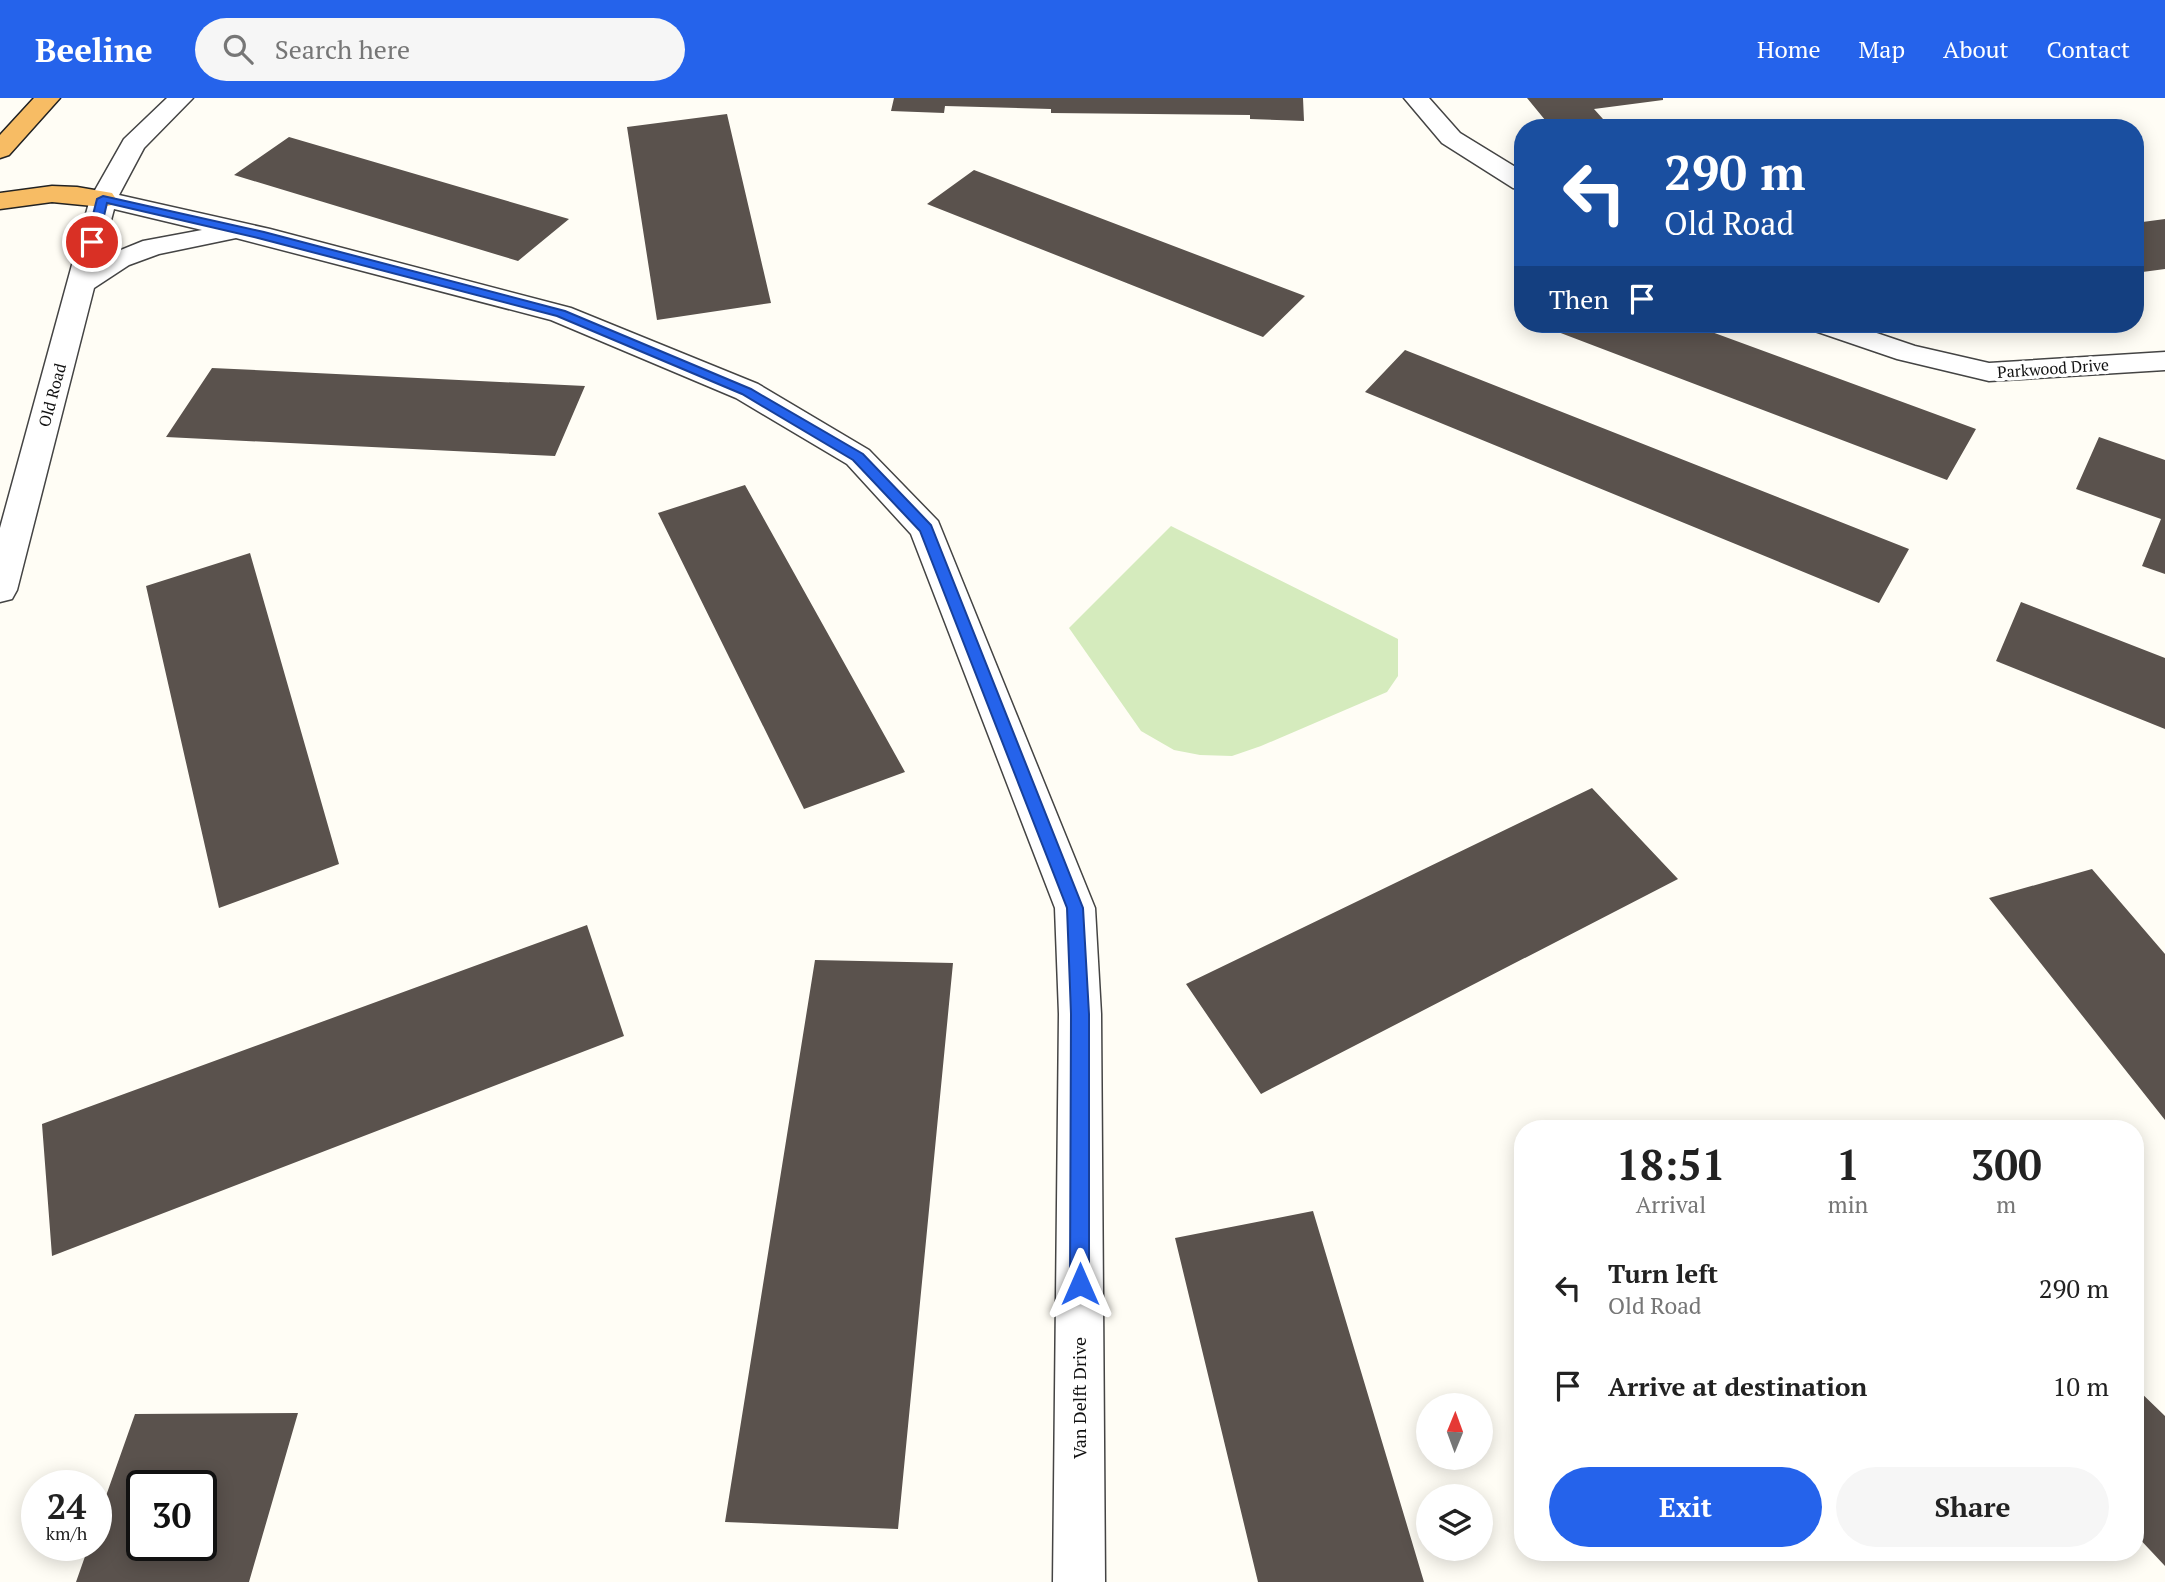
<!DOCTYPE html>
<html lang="en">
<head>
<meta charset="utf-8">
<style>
	:root { --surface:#fff; --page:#f6f6f6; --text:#222; --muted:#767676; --accent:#2563eb }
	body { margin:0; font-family:"PT Serif",serif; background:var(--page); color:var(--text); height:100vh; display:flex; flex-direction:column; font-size:26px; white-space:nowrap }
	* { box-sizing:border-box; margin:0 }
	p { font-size:23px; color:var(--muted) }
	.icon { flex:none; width:38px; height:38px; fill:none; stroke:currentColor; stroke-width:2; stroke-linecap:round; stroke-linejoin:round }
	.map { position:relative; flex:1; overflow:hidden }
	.sheet { position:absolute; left:1514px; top:1022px; width:630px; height:441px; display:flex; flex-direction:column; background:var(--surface); border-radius:28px; box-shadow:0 4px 18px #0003 }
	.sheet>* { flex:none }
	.top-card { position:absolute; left:1514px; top:21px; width:630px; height:214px; border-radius:28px; box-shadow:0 4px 18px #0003; background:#1a4fa0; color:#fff; overflow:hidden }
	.needle { width:46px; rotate:1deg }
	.buttons { position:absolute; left:1416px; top:1295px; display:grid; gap:14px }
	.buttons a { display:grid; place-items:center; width:77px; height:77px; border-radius:50%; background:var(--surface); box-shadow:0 4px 18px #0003; font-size:35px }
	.speed { position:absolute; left:21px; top:1372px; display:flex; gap:14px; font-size:35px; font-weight:700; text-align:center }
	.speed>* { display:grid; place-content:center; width:91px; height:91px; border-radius:50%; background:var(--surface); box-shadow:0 4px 18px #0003; line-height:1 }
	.speed small { font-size:18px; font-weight:400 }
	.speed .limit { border:4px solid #111; border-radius:10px; background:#fff; color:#111 }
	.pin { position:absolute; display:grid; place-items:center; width:60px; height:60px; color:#fff; margin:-30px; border:4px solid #fff; border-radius:50%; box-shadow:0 2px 7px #0007 }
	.me { position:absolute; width:77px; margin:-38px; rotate:0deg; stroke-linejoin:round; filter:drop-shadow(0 0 5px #0008) }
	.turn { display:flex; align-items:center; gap:24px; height:147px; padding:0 35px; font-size:32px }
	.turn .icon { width:91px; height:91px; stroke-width:2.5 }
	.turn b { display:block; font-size:49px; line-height:60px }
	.then { display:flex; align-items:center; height:66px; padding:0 35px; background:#0003; gap:14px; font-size:26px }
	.eta { display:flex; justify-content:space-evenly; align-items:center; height:119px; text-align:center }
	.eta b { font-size:42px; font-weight:700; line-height:49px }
	.cta { display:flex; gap:14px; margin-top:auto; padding:14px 35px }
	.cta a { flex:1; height:80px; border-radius:42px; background:var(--accent); color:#fff; font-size:28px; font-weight:700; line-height:80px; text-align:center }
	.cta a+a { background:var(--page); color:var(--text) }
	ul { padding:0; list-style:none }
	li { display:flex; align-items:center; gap:21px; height:98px; padding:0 35px }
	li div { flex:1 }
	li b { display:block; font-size:26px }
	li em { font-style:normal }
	header { display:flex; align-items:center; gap:42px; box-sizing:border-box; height:98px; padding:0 35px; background:var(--accent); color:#fff }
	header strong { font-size:33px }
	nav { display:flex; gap:38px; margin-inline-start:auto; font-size:24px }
	.search { width:490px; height:63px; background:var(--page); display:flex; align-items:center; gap:18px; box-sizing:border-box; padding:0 24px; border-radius:38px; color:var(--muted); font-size:26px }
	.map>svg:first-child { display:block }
</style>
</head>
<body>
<header>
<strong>Beeline</strong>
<div class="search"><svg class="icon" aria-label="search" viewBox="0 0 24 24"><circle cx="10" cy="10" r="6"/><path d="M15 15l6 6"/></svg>Search here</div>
<nav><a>Home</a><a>Map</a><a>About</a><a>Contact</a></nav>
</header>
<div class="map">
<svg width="2165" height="1484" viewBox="0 0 2165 1484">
	<rect width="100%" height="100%" fill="#fffdf5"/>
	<path fill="#d5ebbd" d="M1171,428L1398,541V578L1387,594L1261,648L1232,658L1200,657L1174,652L1141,633L1069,530Z"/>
	<path fill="#5a524d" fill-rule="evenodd" d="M894,0H1303L1304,23L1250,21V17L1051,15V11L945,8L944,15L891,13Z
		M1527,0H1663V2L1594,11L1603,21L1550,28Z
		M727,16L771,205L657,222L627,29Z
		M1957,22L1965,30H1920V28Z
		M289,39L569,121L518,163L234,77Z
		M974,72L1305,198L1263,239L927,106Z
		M2165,121V171L2135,175V125Z
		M1537,226H1690L1976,331L1947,382Z
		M1405,252L1909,451L1879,505L1365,294Z
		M212,270L585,288L555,358L166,339Z
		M2099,339L2165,362V476L2142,468L2161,421L2076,391Z
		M745,387L905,674L804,711L658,415Z
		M250,455L339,766L219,810L146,488Z
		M2021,504L2165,560V631L1996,563Z
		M1592,690L1678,781L1261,996L1186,886Z
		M2092,771L2165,856V1022L1989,800Z
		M587,827L624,938L52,1158L42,1026Z
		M815,862L953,865L898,1431L725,1424Z
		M1313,1113L1424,1484H1258L1175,1140Z
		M2135,1289L2165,1318V1468L2135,1436Z
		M298,1315L249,1484H76L89,1447H96V1426L135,1316ZM142,1388H201V1447H142Z"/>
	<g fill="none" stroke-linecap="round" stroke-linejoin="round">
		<defs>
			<path id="minor" d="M167,0H193L144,50L119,97L270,131L571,210L758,286L869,352L938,423L1095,810L1101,916L1105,1484H1053L1059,916L1055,810L911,436L847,366L736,300L551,222L236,140L159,156L129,167L94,190L17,492L12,501L0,504V430L90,101L124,41ZM114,111L202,132L143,143L101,160Z
				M1404,0H1429L1460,35L1522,73V92L1513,90L1442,45Z
				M1808,226H1850L1915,248L1989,265L2165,254V272L1989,283L1897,261L1812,232Z"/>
			<path id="trunk" d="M34,0H60L9,57L0,60V37Z
				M52,88L77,89L112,95L116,101L112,107L103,109L52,104L0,111V95Z"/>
		</defs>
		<use href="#minor" stroke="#444" stroke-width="3"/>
		<use href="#trunk" stroke="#222" stroke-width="3"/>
		<use href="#minor" fill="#fff" fill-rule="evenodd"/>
		<use href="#trunk" fill="#f7bc64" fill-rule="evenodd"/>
	</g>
	<path fill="#2563eb" stroke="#184099" stroke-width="2" d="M103,98L264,134L565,213L751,291L863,356L931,427L1083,810L1089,916V1186L1087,1193L1080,1196L1073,1193L1070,1186L1071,916L1067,810L920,433L853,362L742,296L557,218L258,140L107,105L98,144L88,146L86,144L97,101Z"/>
	<g text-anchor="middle" stroke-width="7" stroke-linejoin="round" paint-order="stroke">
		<g font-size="16" fill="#111" stroke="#fff">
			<text transform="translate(2053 270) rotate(-4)" y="6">Parkwood Drive</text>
			<text transform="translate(52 297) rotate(-75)" y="6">Old Road</text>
		</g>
		<g font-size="18" fill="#111" stroke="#fff">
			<text transform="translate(1080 1300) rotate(-90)" y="6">Van Delft Drive</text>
		</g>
	</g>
</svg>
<div class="buttons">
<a><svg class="needle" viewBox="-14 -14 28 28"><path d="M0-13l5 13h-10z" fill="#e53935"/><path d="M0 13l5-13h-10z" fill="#767676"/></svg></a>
<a><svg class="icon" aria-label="layers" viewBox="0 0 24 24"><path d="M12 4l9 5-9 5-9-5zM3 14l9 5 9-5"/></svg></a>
</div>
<div class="speed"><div>24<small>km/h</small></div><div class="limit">30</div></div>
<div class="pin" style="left:92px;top:144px;background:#d93025"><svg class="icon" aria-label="arrive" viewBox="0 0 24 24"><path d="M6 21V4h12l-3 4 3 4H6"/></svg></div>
<svg class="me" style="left:1080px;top:1186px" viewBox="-20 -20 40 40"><path d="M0-17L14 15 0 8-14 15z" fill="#2563eb" stroke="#fff" stroke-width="4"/></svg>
<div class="top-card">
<div class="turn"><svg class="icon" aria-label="left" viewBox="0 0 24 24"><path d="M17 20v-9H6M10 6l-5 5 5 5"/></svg><div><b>290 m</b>Old Road</div></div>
<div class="then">Then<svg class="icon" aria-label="arrive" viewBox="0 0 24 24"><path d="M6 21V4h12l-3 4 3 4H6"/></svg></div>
</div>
<section class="sheet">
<div class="eta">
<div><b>18:51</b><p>Arrival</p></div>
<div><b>1</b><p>min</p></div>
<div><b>300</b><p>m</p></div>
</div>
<ul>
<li><svg class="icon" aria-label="left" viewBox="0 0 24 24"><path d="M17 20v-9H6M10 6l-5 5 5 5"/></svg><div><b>Turn left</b><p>Old Road</p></div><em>290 m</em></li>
<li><svg class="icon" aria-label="arrive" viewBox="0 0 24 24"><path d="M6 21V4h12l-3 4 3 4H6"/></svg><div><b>Arrive at destination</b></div><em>10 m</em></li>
</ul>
<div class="cta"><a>Exit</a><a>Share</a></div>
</section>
</div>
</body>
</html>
